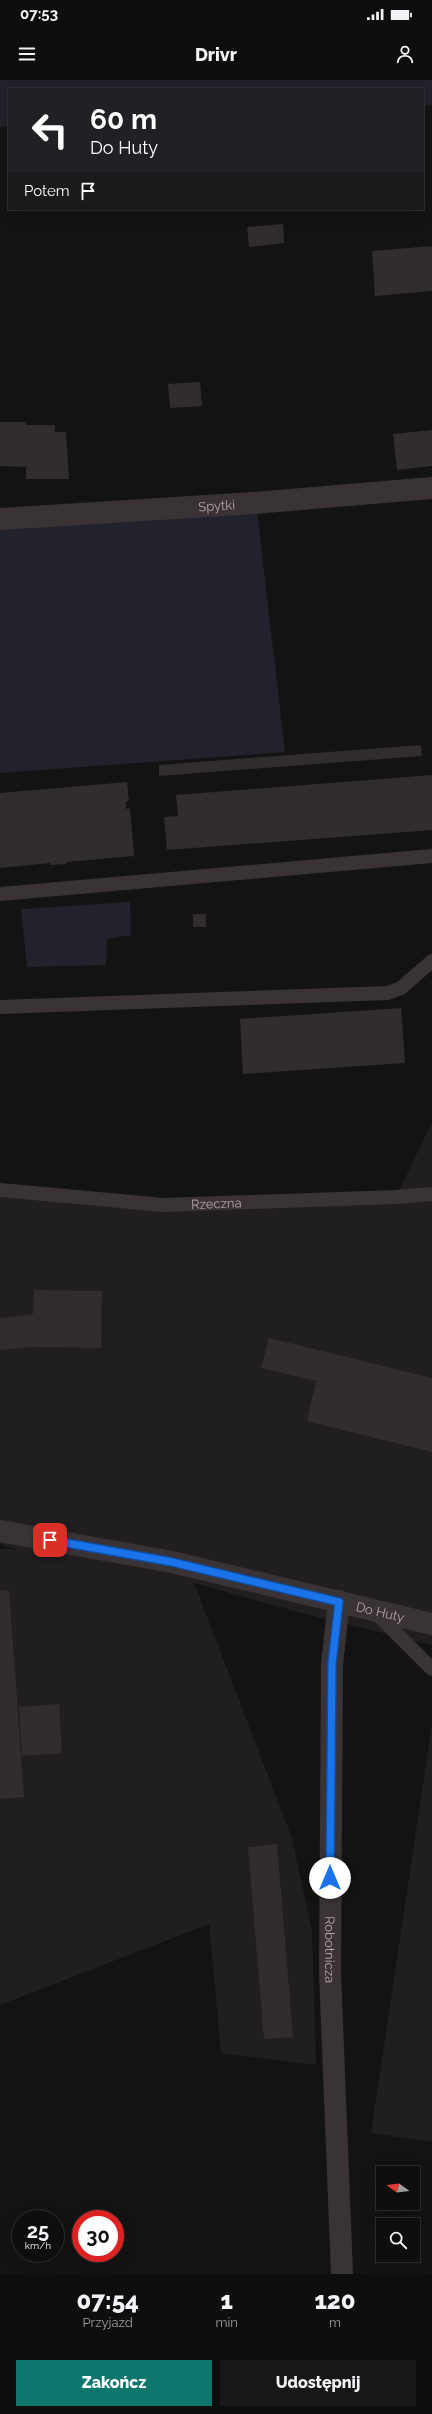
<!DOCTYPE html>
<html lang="pl">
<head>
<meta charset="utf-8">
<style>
	:root { --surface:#0f0e0e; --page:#181717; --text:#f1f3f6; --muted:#9b9c9e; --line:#2f2e2e; --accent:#0f766e }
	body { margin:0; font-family:Raleway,sans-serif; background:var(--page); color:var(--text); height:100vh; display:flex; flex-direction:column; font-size:15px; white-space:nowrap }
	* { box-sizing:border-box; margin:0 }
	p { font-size:13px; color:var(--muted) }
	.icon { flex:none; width:22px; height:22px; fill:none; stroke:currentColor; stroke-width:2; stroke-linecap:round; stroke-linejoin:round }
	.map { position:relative; height:2194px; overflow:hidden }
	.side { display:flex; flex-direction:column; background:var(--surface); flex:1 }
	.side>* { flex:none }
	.guide { position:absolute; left:8px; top:8px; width:416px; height:122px; border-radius:0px; box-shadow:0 4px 16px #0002,0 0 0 1px var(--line); background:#202124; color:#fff; overflow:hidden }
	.needle { width:26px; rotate:285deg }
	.controls { position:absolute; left:376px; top:2086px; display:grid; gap:8px }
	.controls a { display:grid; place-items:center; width:44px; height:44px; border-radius:0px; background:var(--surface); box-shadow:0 4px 16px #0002,0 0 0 1px var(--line); font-size:20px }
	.speed { position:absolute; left:12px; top:2130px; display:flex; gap:8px; font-size:20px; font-weight:700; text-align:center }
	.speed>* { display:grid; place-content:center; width:52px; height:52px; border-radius:50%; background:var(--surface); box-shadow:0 4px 16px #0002,0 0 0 1px var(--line); line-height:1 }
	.speed small { font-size:10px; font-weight:400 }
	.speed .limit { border:6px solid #d22; background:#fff; color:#111 }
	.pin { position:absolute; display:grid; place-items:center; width:34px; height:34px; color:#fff; margin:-17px; border-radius:8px; box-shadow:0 2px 6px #0006 }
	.me { position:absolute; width:44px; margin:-22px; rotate:0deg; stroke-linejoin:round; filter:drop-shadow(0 0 3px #0008) }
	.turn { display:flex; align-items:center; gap:14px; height:84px; padding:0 16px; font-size:18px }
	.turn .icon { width:52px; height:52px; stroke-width:2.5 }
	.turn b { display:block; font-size:28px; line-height:34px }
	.then { display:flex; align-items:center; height:38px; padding:0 16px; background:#0003; gap:8px; font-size:15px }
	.eta { display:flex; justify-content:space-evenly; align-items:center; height:68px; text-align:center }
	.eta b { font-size:24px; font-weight:800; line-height:28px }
	.primary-button { display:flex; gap:8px; margin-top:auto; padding:8px 16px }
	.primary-button a { flex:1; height:46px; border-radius:0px; background:var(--accent); color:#fff; font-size:16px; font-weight:800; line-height:46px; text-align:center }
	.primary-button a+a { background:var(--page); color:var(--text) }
	.status { display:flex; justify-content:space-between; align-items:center; height:28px; padding:0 20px; background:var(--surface); direction:ltr }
	.status svg { height:11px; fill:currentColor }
	header { display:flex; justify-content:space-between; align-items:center; height:52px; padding:0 16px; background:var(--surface); font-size:18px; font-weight:800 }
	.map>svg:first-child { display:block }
</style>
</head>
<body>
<div class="status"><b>07:53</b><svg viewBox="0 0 49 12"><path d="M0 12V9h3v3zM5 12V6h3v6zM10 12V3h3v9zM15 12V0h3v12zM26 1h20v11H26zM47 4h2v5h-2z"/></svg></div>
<header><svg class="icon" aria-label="menu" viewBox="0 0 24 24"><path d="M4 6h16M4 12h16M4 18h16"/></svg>Drivr<svg class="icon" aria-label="person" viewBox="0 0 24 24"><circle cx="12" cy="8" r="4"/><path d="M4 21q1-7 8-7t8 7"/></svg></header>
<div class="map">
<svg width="432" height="2194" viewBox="0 0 432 2194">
	<rect width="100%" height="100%" fill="#141313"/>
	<path fill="#211e1f" d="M432,1042V1565L305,1534L194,1503L292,1758L312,1851L316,1985L221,1973L209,1844L0,1925V1469H16L0,1465V1110L164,1125L396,1117Z
		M432,1644V2062L371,2053Z"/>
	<path fill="#22222c" d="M0,0H432V25L423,26V9H9V46L0,47Z
		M257,431L285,672L0,693V449Z
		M130,822L131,855L107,859L106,885L27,887L21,829Z"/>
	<path fill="#312d2e" d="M283,144L284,163L249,167L247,147Z
		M432,166V211L375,216L372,171Z
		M200,302L202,326L170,328L168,304Z
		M0,342H26V345H55V352H66L69,399H26V387L0,386Z
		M432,350V386L397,390L393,354Z
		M421,665L422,676L159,696V685Z
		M432,695V750L167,770L164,737L178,736L176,715Z
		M127,702L129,721H126V729L130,728L134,776L66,782V784L50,785V783L0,788V713Z
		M193,834H206V847H193Z
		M401,928L405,983L243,994L240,939Z
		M34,1210L102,1211L101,1268L33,1267L0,1270V1238L33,1234Z
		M269,1258L432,1298V1372L307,1341L316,1301L261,1288Z
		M9,1510L24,1717L0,1719V1511Z
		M59,1624L62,1673L22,1676L19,1627Z
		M277,1764L293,1957L264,1959L248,1767Z"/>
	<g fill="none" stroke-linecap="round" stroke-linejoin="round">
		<g stroke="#3a3335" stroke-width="14">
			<path d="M0,814L432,776"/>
			<path d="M0,927L388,913L401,908L432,881"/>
			<path id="s1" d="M0,1110L164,1125L396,1117L432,1114"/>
			<path d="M374,1531L432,1589"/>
		</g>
		<g stroke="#3a3335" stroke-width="22">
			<path id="s2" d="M0,439L254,423L432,408"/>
			<path id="s3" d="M0,1451L172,1482L432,1544"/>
			<path id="s4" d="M339,1521L332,1584L330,1893L342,2194"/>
		</g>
	</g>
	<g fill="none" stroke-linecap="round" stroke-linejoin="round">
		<defs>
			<path id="route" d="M50,1460L172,1482L339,1522L332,1584L330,1798"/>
		</defs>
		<use href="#route" stroke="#114b97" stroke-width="10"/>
		<use href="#route" stroke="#1a73e8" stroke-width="7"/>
	</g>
	<g text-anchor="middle" stroke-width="3" stroke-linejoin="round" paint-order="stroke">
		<g font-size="13" fill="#b6a3ab" stroke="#0f0e0e">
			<text dy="5" stroke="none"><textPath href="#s2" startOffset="217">Spytki</textPath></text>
			<text dy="5" stroke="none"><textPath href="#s1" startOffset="217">Rzeczna</textPath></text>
			<text dy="5" stroke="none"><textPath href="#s3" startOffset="389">Do Huty</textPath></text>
			<text dy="5" stroke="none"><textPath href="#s4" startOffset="349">Robotnicza</textPath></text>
		</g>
	</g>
</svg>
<div class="controls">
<a><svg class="needle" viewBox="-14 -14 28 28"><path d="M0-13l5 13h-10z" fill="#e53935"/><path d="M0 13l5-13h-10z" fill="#9b9c9e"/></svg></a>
<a><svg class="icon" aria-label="search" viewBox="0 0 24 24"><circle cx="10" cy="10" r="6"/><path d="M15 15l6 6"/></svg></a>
</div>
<div class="speed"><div>25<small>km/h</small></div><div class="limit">30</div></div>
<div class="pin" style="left:50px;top:1460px;background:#d93025"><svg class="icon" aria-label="arrive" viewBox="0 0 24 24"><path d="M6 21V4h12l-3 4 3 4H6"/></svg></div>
<svg class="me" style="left:330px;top:1798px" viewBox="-20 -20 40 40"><circle r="19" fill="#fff"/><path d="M0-13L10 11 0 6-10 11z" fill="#1a73e8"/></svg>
<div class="guide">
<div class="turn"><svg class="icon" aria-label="left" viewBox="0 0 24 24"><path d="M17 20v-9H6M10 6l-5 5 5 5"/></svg><div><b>60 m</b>Do Huty</div></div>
<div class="then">Potem<svg class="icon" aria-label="arrive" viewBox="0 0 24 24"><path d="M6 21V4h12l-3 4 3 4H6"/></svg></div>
</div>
</div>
<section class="side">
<div class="eta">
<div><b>07:54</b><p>Przyjazd</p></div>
<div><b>1</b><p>min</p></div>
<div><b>120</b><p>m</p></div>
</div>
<div class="primary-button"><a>Zakończ</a><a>Udostępnij</a></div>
</section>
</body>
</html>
